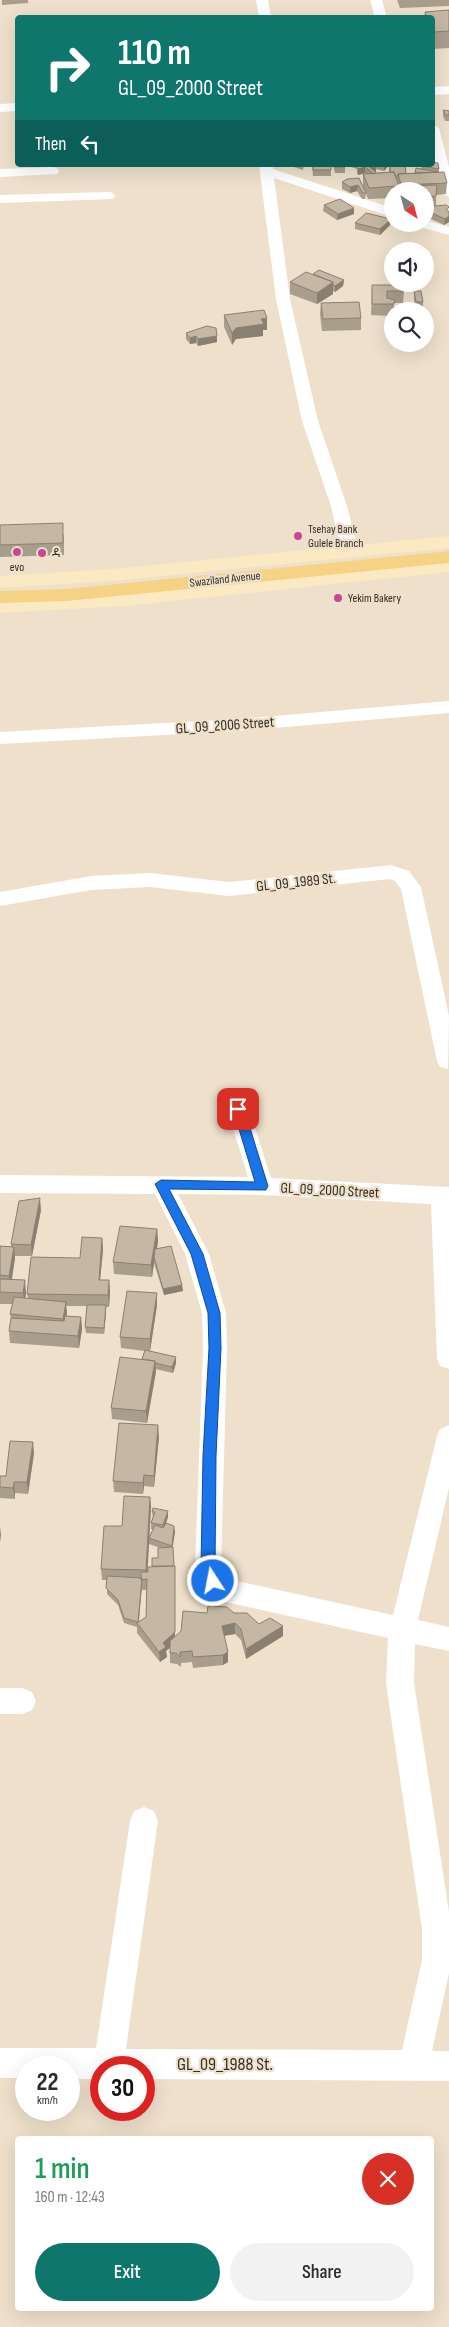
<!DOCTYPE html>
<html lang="en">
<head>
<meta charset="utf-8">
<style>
	:root { --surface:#fff; --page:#f2f2f3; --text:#2b2b33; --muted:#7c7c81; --accent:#0f766e }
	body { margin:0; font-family:"Sofia Sans Condensed","Noto Sans Ethiopic",sans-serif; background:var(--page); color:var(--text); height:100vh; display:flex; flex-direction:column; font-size:19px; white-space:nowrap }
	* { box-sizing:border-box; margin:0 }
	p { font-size:16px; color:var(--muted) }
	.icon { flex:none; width:28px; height:28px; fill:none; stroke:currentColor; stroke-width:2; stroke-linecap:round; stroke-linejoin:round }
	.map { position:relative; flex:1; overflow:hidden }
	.panel { position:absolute; left:15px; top:2136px; width:419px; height:175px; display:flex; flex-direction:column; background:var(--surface); border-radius:5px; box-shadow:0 5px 20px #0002 }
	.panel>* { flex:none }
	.hud { position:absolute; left:15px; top:15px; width:420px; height:152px; border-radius:5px; box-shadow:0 5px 20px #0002; background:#0f766e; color:#fff; overflow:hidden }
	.needle { width:32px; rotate:144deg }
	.controls { position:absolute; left:384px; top:182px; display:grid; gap:10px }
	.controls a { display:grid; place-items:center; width:50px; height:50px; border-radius:50%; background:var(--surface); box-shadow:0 5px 20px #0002; font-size:25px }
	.speed { position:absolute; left:15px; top:2056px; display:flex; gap:10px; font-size:25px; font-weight:700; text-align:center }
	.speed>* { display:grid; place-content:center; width:65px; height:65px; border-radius:50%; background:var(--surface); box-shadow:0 5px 20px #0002; line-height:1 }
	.speed small { font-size:12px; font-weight:400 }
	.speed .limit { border:8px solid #d22; background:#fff; color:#111 }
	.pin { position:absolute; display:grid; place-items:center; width:42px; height:42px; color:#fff; margin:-21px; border-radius:10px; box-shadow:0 2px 8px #0006 }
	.me { position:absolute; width:55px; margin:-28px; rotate:349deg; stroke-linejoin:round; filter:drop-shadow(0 0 4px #0008) }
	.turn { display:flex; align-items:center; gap:18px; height:105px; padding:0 20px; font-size:22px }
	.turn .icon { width:65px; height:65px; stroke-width:2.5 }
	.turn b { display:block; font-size:35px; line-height:42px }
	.then { display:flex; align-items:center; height:48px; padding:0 20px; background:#0003; gap:10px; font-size:19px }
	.round { display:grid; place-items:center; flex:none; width:52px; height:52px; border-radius:26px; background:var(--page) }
	.summary { display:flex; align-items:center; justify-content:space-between; height:85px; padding:0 20px }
	h1 { font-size:30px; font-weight:600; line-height:38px; color:#1e9e55 }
	.button { display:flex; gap:10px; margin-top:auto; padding:10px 20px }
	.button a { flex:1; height:58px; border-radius:30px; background:var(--accent); color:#fff; font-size:20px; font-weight:600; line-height:58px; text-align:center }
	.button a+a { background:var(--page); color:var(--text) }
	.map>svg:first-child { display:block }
</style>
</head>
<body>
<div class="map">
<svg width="449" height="2327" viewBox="0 0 449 2327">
	<rect width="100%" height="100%" fill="#eee0cb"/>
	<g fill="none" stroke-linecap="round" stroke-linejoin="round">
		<path fill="#fff" fill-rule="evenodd" d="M256,0H268L271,18H259Z
			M370,0H382L387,18H375Z
			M449,86V94L432,95V87Z
			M18,103V111L0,112V104Z
			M432,124L439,128L449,167V197L442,193L432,156Z
			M259,165H273V169L392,208V217L274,178L290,299L318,421L347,506L359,552L356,556H344L341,552L331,506L302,421L276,299Z
			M52,167L57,168L59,171L57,174L0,177V169Z
			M108,192L113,193L115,196L113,199L0,203V195Z
			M425,220L449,227V235L420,227L418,224H425Z
			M449,701V713L238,731L0,744V732L238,719Z
			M391,865L409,871L421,887L449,1016L448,1069L440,1067L437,1061L401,889L395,881L390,879L229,896L150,887L91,890L0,906V892L91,876L150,873L229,882Z
			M238,1101L246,1103L249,1109L271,1178L449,1187V1369L440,1366L437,1359L431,1204L262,1195L178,1194L209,1254L226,1313L227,1348L221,1567L223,1574L232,1580L393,1615L437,1436L440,1429L449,1425V1488L418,1620L449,1627V1651L415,1644L414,1683L449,1912V1973L432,2051H449V2081L144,2079V2068H101V2079H69V2068H26V2078H0V2048H96L130,1821L134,1811L144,1807L154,1811L158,1821L126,2049L402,2050L422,1960V1929L386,1683L388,1638L226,1602L204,1589L195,1567L203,1348L202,1313L185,1254L155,1194L0,1193V1175L248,1177L227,1109L230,1103Z
			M0,1688H22L32,1692L36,1701L32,1710L22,1714H0Z"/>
		<path fill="#fae9c2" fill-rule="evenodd" d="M449,536V548L111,581L0,588V576L111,569Z
			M449,560V572L126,606L0,613V601L126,594Z"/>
		<path fill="#f6d384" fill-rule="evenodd" d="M449,551V563L67,601L0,603V591L67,589Z"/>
	</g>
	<path fill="#a99d8c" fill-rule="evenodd" d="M2,0H28V3L2,5Z
		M397,0H449V6L400,8Z
		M449,10V48L432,49V18H424L425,12Z
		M443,110L449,111V121H445L443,116Z
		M288,165H304L303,170Z
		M312,165H331V176H313Z
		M333,165H345V173H335Z
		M351,165H405L406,173H415L421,169L422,165L439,169V172L447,183L446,194L436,195V206L449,212V222L444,225L425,216V191H399V190V191H392V198L368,199L363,186V174H366L365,173L358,175L357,173V169L351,167ZM389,165V172L376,173L375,171H376V169L384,171Z
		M359,178L366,193L365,199H362L357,191L350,193L342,189V182Z
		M324,205L354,208V214L337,220L323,211Z
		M355,223L390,225L380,235L355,229Z
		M392,258V277L388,275L389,264Z
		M313,274L344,280L343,286L335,292L333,291V294L317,304L290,294V282Z
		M372,285L404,291L403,303H394V311H392V316L371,315Z
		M414,291L423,302V308H415L414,297Z
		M321,303L361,318V330L322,331L320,314Z
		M224,315L267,330H263V336L236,339L232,345L224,327Z
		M186,333L217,342L198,346L196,343L190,344L186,339Z
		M0,525L64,535V555L0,557Z
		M41,1210L32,1256H15V1258L12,1280L26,1292L25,1298H28L27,1294L80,1258L102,1238L103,1250L100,1280H109L110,1292L109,1307H106V1312L104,1334L86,1333L85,1327L87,1306H66L67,1316L81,1317L82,1329L79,1348L10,1343L9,1331L11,1319L10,1314L13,1304H0V1246L11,1247V1244Z
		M157,1229L158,1241L157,1248L182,1285L183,1291L164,1295L154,1263L152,1277L114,1274L113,1262Z
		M157,1293V1305L150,1351H147L176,1363L173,1373L155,1369L147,1423L112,1419L111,1408L142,1359L145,1351L121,1348L120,1337Z
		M159,1437L154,1487L144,1486L143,1494L114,1492L113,1481Z
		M34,1453L28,1494L15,1493V1499L0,1498V1476H6Z
		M150,1497L151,1508L149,1538L153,1529H151V1523L153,1518L152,1512L168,1517L166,1523L175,1532L172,1547L174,1566H175V1637L207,1613H234L259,1624L283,1626V1636L246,1659L241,1640L235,1634L224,1636L228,1652V1662L223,1665L193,1668L192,1662L181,1663V1667L177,1664L170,1663V1648L166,1651L167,1657L160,1662L137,1633V1627L124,1623L118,1605L107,1594V1580H102L101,1569L122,1526ZM149,1539V1544L160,1548L158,1558L152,1566L147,1572ZM142,1585V1590H147L146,1617L139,1622Z"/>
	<path fill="#8a8072" d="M376,165V171L372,172L369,167Z
		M384,165H389L384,171Z
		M365,167V173L358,175V169Z
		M358,185L357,191L350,193V187Z
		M354,208V214L337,220L338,214Z
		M449,216V222L444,225L445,219Z
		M391,219L390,225L380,235V229Z
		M344,280L343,286L335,292V286Z
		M333,282V294L317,304V293Z
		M267,318V330H263V336L236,339L232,345V333L236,328L261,319Z
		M196,336V343L190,344V338Z
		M217,336V342L198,346V339Z
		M40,1198L41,1210L32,1256L31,1245Z
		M157,1229L158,1241L155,1260L154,1257V1263L152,1277L151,1265Z
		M102,1238L103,1250L99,1291V1280Z
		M14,1247L15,1258L10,1288L9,1276Z
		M25,1280L26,1292L25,1305L23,1293Z
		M109,1280L110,1292L109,1307L108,1295Z
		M182,1285L183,1291L164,1295L163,1289Z
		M157,1293V1305L150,1351V1339Z
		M66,1302L67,1313L64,1331L63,1319Z
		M106,1305V1312L104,1334V1328Z
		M81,1317L82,1329L79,1348L78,1336Z
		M176,1357V1363L173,1373L172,1367Z
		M155,1361L156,1372L147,1423L146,1411Z
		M158,1425L159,1437L154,1487V1476Z
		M33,1442L34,1453L28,1494L27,1482Z
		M144,1475V1486L143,1494V1483Z
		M14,1482L15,1493V1499L13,1488Z
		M150,1497L151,1508L147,1581L146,1570Z
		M168,1511V1517L163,1531V1525Z
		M174,1526L175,1532L172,1552V1546Z
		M0,1527L1,1535L0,1542Z
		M175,1566V1643L166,1651L167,1657L160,1662L159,1652L163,1643Z
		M141,1580L142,1585L138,1625V1624Z
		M235,1623V1634L222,1636V1626Z
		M283,1626V1636L246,1659V1649Z
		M228,1652V1662L223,1665V1655Z"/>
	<path fill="#c5b7a3" stroke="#8a8072" d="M449,10V31L434,32L432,29V18H427L425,12Z
		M443,110L449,111V115H446Z
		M432,162L438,163L439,169L422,166V165H432Z
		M313,165H331V170H313Z
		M335,165H345V167H335Z
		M360,165H376L369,167L376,172L374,174L365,167L358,169L357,166Z
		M390,165H405L406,173L398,174V176H395L394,172H390Z
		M416,168L438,172H437L415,173Z
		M394,172L399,186L369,188L363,174Z
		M444,172L447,183L401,185L398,174Z
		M359,178L366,193H363L358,185L350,187L342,182L347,179Z
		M437,185L436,196L425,197V191H404L403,188L409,186Z
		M340,199L354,208L338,214L324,205Z
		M446,205L449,207L446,210L449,212V216L445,219L425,210V207Z
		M366,213L391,219L380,229L355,223Z
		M400,249L411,251H398Z
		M392,258V265L389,264Z
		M319,270L344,280L335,286L333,285V282L313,274Z
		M306,272L333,282L317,293L290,282Z
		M372,285H404V291H387V298L395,300L394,304H372Z
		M414,291H421L423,302H416Z
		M359,302L361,318L323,319L321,303Z
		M264,310L267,318L261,319L264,324L236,328L232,333L224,315Z
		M207,326L216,328L217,336L198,339L196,336L190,338L186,333Z
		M63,523V543L0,545V525Z
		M40,1198L31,1245L11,1244L19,1201Z
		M120,1226L157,1229L151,1265L113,1262Z
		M82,1237L102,1238L99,1280H109L108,1295L27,1294L31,1257L80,1258Z
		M0,1246L14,1247L9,1276L0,1275Z
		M171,1246L182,1285L163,1289L154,1257L155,1249Z
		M0,1279L25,1280L23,1293L0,1292Z
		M127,1291L157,1293L150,1339L120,1337Z
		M14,1297L66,1302L63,1319L10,1314Z
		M87,1305H106L104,1328L85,1327Z
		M65,1316L81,1317L78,1336L9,1331L11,1318L64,1321Z
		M145,1350L176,1357L172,1367L155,1363V1361L142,1359Z
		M120,1357L155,1361L146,1411L111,1408Z
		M119,1423L158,1425L154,1476L144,1475L143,1483L113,1481Z
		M10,1441L33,1442L27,1482H14L13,1488L0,1487V1476H6Z
		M124,1496L150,1497L146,1570L101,1569L104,1526H122Z
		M153,1508L168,1511L163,1525L151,1523L155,1512H152Z
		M166,1523L174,1526L172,1546L149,1538L155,1525L163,1528Z
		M173,1547L174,1566H152V1558H158V1548Z
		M175,1566V1632L163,1643L166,1647L159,1652L137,1623L146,1617L147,1579L141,1580V1572H148V1567Z
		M107,1576L142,1578L138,1622L124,1618L118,1600L106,1588Z
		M208,1606L227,1607L234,1613H247L259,1624L270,1618L283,1626L246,1649L241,1629L235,1623L222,1626L228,1652L223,1655L193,1657L192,1651L180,1652V1657L176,1653H170V1641L181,1631L183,1611L207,1613Z"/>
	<path fill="#1a73e8" stroke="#114b97" d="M238,1105L244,1109L268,1186L266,1190L169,1189L203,1254L220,1313L221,1348L216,1456L215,1567L219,1581L217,1585L213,1587L208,1585L201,1567L203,1456L209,1348L208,1313L191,1254L155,1184L161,1180L255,1182L233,1109Z"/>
	<g fill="#c74996" stroke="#eee0cb" stroke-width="2">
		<circle cx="298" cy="536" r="5"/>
		<circle cx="17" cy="552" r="5"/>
		<circle cx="42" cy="553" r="5"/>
		<circle cx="338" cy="598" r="5"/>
	</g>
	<g text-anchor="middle" stroke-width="4.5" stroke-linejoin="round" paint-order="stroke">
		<g font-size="12" fill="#342e26" stroke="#eee0cb" text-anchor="start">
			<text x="308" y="533">Tsehay Bank<tspan x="308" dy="14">Gulele Branch</tspan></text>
			<text x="52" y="557">ዳ</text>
			<text x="17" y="571" text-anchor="middle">evo</text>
			<text x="348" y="602">Yekim Bakery</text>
		</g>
		<g font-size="12" fill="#342e26" stroke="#eee0cb">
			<text transform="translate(225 579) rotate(-6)" y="4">Swaziland Avenue</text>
		</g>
		<g font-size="15" fill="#342e26" stroke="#eee0cb">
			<text transform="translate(225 725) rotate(-4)" y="5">GL_09_2006 Street</text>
			<text transform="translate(296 882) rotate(-6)" y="5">GL_09_1989 St.</text>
			<text transform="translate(330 1190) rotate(3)" y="5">GL_09_2000 Street</text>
		</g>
		<g font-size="18" fill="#342e26" stroke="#eee0cb">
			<text x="225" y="2070">GL_09_1988 St.</text>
		</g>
	</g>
</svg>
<div class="controls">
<a><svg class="needle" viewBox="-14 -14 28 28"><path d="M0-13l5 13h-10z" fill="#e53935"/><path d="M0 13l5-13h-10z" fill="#7c7c81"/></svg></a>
<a><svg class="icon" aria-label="sound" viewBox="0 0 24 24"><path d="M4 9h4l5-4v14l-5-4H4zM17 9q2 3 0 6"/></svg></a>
<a><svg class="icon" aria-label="search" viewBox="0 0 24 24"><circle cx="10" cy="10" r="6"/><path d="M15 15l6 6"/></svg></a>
</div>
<div class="speed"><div>22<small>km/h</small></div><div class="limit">30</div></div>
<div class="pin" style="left:238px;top:1109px;background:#d93025"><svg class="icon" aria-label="arrive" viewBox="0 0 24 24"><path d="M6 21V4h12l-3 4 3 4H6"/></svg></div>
<svg class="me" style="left:213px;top:1581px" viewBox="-20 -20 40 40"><circle r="17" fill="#1a73e8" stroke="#fff" stroke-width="3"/><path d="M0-11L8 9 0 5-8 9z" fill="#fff"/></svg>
<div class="hud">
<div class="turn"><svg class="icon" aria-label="right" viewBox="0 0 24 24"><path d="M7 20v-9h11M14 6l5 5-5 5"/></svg><div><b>110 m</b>GL_09_2000 Street</div></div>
<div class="then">Then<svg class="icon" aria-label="left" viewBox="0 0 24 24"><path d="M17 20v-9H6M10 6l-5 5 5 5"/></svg></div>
</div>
<section class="panel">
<div class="summary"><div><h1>1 min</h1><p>160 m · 12:43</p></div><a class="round" style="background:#d93025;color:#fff"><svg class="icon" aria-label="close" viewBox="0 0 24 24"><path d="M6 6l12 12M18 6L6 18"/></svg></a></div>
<div class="button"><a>Exit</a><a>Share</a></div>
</section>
</div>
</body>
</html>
